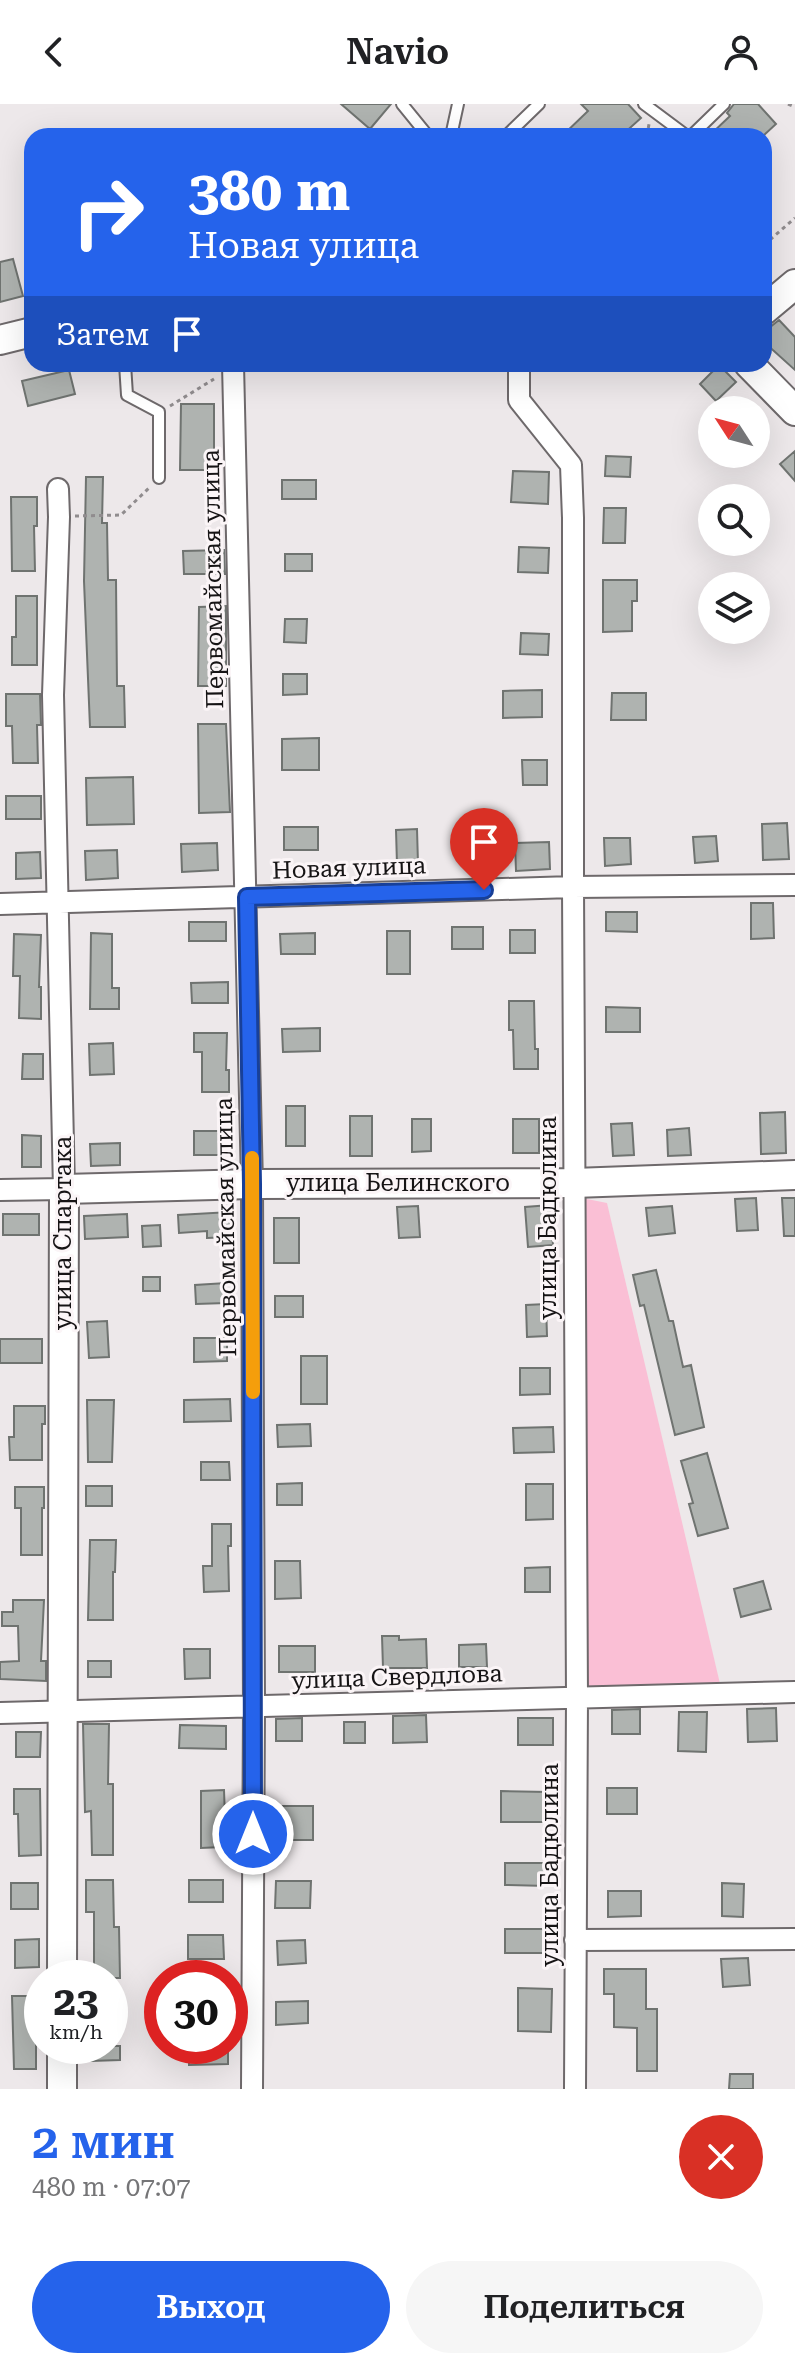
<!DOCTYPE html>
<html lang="ru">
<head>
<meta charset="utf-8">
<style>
	:root { --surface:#fff; --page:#f6f6f6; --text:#202124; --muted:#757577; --accent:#2563eb }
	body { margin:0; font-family:"Roboto Serif",serif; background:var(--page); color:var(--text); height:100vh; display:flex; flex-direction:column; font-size:30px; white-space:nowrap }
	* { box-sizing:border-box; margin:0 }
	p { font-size:26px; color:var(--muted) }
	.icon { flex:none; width:44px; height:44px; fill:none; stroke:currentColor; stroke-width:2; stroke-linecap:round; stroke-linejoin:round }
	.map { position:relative; height:1985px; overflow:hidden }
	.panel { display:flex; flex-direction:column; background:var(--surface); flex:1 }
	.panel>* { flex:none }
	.guide { position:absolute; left:24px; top:24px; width:748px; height:244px; border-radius:24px; box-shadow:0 8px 32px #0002; background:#2563eb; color:#fff; overflow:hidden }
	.needle { width:52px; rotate:306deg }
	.buttons { position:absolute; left:698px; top:292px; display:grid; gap:16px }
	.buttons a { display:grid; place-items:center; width:72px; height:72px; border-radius:50%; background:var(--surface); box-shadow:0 8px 32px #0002; font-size:40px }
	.speed { position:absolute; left:24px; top:1856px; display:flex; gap:16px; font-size:40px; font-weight:700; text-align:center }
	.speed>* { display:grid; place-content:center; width:104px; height:104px; border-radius:50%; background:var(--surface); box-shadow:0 8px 32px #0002; line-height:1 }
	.speed small { font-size:20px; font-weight:400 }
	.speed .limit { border:12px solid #d22; background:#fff; color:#111 }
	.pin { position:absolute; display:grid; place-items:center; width:68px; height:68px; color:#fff; margin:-82px -34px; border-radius:50% 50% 50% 0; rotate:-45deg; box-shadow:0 0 8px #0007 }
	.pin .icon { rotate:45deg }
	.me { position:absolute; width:88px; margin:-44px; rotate:0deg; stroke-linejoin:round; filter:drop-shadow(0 0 6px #0008) }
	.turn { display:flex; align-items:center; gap:28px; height:168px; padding:0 32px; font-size:36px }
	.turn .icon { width:104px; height:104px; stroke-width:2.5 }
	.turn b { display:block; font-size:56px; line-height:68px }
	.then { display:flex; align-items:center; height:76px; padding:0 32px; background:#0003; gap:16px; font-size:30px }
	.round { display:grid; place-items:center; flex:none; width:84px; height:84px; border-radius:42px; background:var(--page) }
	.overview { display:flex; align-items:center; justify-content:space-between; height:136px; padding:0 32px }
	h1 { font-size:48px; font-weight:600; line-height:60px; color:var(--accent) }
	.cta { display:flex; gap:16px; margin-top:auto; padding:16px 32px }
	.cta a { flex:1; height:92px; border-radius:48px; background:var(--accent); color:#fff; font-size:32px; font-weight:600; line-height:92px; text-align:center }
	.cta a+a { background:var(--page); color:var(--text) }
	header { display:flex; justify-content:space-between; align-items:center; height:104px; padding:0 32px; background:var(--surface); font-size:36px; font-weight:600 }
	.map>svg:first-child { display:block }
</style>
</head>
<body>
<header><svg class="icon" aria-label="back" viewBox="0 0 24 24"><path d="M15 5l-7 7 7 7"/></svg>Navio<svg class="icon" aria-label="person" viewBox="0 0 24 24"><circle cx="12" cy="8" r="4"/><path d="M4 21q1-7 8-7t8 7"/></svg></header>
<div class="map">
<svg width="795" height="1985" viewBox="0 0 795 1985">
	<rect width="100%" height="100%" fill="#ede8ea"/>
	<path fill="#fabfd5" d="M582,1094L607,1099L721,1584L587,1586Z"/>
	<path fill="#afb3b0" stroke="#6f7370" stroke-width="2" d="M341,0H391L370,25Z
		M581,0H628L641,14L621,32H562L588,7Z
		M734,0H758L776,20L763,32H709L730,12L727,9Z
		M13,155L23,192L0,198V158Z
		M779,216L795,233V266L764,238V228Z
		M719,261L736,278L716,297L700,280Z
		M69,266L75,290L28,302L22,277Z
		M181,300H214V366H180Z
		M795,347V377L780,360Z
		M606,352L631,353L630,373L605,372Z
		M513,367L549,368L548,400L511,398Z
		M86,373H103L102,419H107L108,476H116L117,582H124L125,623H90L84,477Z
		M282,376H316V395H282Z
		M11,393H37V422H34L35,467H12Z
		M604,404H626L625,439H603Z
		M519,443L549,444L548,469L518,468Z
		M224,446L225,470H184L183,447Z
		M285,450H312V467H285Z
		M603,476H637V497H632V527L603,528Z
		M16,492H37V561H12V533H16Z
		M226,502V582H198L199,503Z
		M285,515H307L306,539L284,538Z
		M521,529L549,530L548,551L520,550Z
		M283,570H307V590L283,591Z
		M542,586V613L503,614V587Z
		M612,589H646V616H611Z
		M6,590H40L41,621H37L38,659H13L12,622H6Z
		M198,620H226L230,708L199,709Z
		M319,634V666H282V635Z
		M522,656H547V681H523Z
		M133,673L134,720L87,721L86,674Z
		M6,692H41V715H6Z
		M787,719L789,755L763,756L762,720Z
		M284,723H318V746H284Z
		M417,725L418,760H397L396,726Z
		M716,732L718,757L695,759L693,733Z
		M604,734H630L631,760L605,762Z
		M549,738L550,765L516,767L515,739Z
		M217,739L218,766L182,768L181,740Z
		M117,746L118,774L86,776L85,747Z
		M40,748L41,774L16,775V749Z
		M751,799H773L774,834L751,835Z
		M606,808H637V828L606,827Z
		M189,818H226V837H189Z
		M452,823H483V845H452Z
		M510,826H535V849H510Z
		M387,827H410V870H387Z
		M91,829L112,830V884H119V905H90Z
		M315,829V850H281L280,830Z
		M14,830L41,831L39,883H41V915L19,914L20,872H13Z
		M228,878V899H192L191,879Z
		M509,897H534L535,945H538V965H514L513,926H509Z
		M606,903L640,904V928H606Z
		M320,924V947L283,948L282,925Z
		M194,929H227L226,966H229V988H202V948H194Z
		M113,939L114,970L90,971L89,940Z
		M23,950H43V975H22Z
		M286,1002H305V1042H286Z
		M785,1008L786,1049L761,1050L760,1009Z
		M350,1012H372V1052H350Z
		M412,1015H431V1047L412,1048Z
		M513,1015H539V1049H513Z
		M632,1019L634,1051L613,1052L611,1020Z
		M689,1024L691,1051L668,1052L667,1026Z
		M194,1027H224V1051H194Z
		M22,1031L41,1032V1063H22Z
		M120,1039V1061L91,1062L90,1040Z
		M756,1094L758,1126L737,1127L735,1095Z
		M782,1094H795V1132H784Z
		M550,1101L553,1141L528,1143L525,1103Z
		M418,1102L420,1133L399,1134L397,1103Z
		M672,1102L675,1129L649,1132L646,1104Z
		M230,1108L231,1133L207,1134V1127L179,1129L178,1111Z
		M3,1110H39V1131H3Z
		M127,1110L128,1133L85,1135L84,1112Z
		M274,1114H299V1159H274Z
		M160,1121L161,1142L143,1143L142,1122Z
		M656,1166L669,1217H673L683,1263L691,1261L704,1323L675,1331L644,1201L640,1202L633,1171Z
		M143,1173H160V1187H143Z
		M226,1179V1199L196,1200L195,1181Z
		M275,1192H303V1213H275Z
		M546,1200L547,1232L527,1233L526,1201Z
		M107,1217L109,1253L89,1254L87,1218Z
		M194,1234H227V1257L194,1258Z
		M0,1235H42V1259H0Z
		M301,1252H327V1300H301Z
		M520,1264H550V1290L520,1291Z
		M230,1295L231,1317L184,1318V1296Z
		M87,1296H114L112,1358H88Z
		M14,1302H45V1320H42V1356H10L9,1333H14Z
		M310,1320L311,1342L278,1343L277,1321Z
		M553,1323L554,1348L514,1349L513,1324Z
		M707,1349L728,1424L698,1432L689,1400L693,1399L681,1357Z
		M201,1358H229L230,1376H201Z
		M302,1379V1401H277V1380Z
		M526,1380H553V1415L526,1416Z
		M86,1382H112V1402H86Z
		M15,1383H44V1404H42V1451H21V1404H15Z
		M212,1420H231V1442H228L229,1487L204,1488L203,1462H212Z
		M90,1436H116L115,1468H113V1516H88Z
		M275,1457H300L301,1494L275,1495Z
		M550,1463V1488H525V1464Z
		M763,1477L771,1505L741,1513L734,1485Z
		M13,1496H44L41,1557H46V1577L0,1575V1558L19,1557L18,1522H2V1508H13Z
		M382,1532H399V1536L426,1535L427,1564H383Z
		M486,1540L487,1563H459V1541Z
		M279,1542H315V1568H279Z
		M184,1545H210V1574L185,1575Z
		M88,1557H111V1573H88Z
		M776,1604L777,1637L748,1638L747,1605Z
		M640,1605V1630H612V1606Z
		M679,1608H707L706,1648L678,1647Z
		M426,1611L427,1638L393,1639V1612Z
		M302,1614V1637H276V1615Z
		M518,1614H553V1641H518Z
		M344,1618H365V1639H344Z
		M83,1620H109L108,1680H113V1751H92L91,1707L85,1708Z
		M180,1621L226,1622V1645L179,1644Z
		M16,1628H41L40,1653H16Z
		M607,1684H637V1710H607Z
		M14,1685H40L41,1751L19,1752L18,1710H14Z
		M224,1686L225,1714H220L222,1743L201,1744V1687Z
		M501,1687L548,1688V1718H501Z
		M278,1702H313V1736H278Z
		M505,1759H547V1782L505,1781Z
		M86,1776H113L114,1823H119L120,1874H94V1808H86Z
		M189,1776H223V1798H189Z
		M276,1777H311L310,1804H275Z
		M11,1779H38V1805H11Z
		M722,1779L744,1780L743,1813L722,1812Z
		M608,1787H641V1812L608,1813Z
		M505,1825H549V1849H505Z
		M188,1831H223L224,1855H188Z
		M39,1835V1863L15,1864V1836Z
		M305,1836L306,1859L278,1861L277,1837Z
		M748,1854L750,1881L723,1883L721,1855Z
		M604,1865H646V1905H657V1967H637V1924L614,1923V1890H604Z
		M518,1884L552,1885L551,1928L518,1927Z
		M12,1892H40V1925H36V1965H14Z
		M308,1897V1919L276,1921V1898Z
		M91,1942H120V1956L91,1957Z
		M189,1942H228V1960L189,1961Z
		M730,1970H753V1985H729Z"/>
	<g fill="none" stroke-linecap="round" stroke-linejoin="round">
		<defs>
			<path id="lane" d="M402,0L428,32
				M644,0L687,32
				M451,32L458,0
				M506,32L539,0
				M691,32L724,0
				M125,260L127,291L159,308V374"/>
			<path id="street" d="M233,260L252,1080L254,1603L252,1985
				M519,260V296L571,361L573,414V783L577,1594L575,1985
				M0,800L573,783L795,781
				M0,1086L64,1085L53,591L59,413L58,385
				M0,1609L795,1588
				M575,1836L795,1835"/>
			<path id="secondary" d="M764,206L795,180
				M0,236L32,228
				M749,260L795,307
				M62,1874L64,1085L252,1080L574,1079L795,1071
				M62,1985V1942"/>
		</defs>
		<use href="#lane" stroke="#6e696b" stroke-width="14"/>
		<use href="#street" stroke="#6e696b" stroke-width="24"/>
		<use href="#secondary" stroke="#6e696b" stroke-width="32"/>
		<path stroke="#908c8e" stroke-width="3" stroke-dasharray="4 4" stroke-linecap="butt" d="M788,0L795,3
			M647,32L649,20
			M764,141L795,114
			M170,302L214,275
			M75,412L121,411L149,384"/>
		<use href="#lane" stroke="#fff" stroke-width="10"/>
		<use href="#street" stroke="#fff" stroke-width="20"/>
		<use href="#secondary" stroke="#fff" stroke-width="28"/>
	</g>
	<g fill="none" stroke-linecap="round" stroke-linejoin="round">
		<defs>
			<path id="route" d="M253,1730L252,1080L247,793L484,786"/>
		</defs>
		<use href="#route" stroke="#184099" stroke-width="20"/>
		<use href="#route" stroke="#2563eb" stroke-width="14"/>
		<path stroke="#f59e0b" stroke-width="14" d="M252,1054L253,1288"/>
	</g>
	<g text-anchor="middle" stroke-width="6" stroke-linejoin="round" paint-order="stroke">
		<g font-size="24" fill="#161415" stroke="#fbf5f7">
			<text transform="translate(213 475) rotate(-91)" y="8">Первомайская улица</text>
			<text transform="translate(349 764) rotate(-2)" y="8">Новая улица</text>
			<text x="398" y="1087">улица Белинского</text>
			<text transform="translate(548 1114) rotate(-90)" y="8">улица Бадюлина</text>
			<text transform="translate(226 1123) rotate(-91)" y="8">Первомайская улица</text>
			<text transform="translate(63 1129) rotate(-90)" y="8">улица Спартака</text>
			<text transform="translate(397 1573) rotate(-2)" y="8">улица Свердлова</text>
			<text transform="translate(550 1761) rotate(-90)" y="8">улица Бадюлина</text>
		</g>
	</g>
</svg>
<div class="buttons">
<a><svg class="needle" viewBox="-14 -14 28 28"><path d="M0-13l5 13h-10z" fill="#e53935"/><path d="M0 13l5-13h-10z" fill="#757577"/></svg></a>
<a><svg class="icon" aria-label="search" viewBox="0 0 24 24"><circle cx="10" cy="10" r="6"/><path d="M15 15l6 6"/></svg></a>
<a><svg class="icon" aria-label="layers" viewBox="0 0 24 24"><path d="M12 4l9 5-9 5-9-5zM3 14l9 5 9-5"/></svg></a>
</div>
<div class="speed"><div>23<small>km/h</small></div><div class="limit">30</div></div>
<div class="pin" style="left:484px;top:786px;background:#d93025"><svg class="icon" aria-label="arrive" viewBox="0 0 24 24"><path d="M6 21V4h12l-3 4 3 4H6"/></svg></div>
<svg class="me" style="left:253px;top:1730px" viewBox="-20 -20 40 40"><circle r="17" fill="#2563eb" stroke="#fff" stroke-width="3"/><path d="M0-11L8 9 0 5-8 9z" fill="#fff"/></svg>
<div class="guide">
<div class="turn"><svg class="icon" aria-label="right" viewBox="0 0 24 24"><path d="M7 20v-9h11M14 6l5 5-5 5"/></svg><div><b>380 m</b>Новая улица</div></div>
<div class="then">Затем<svg class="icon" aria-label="arrive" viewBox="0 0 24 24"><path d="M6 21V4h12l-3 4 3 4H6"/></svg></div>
</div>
</div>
<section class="panel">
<div class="overview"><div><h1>2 мин</h1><p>480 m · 07:07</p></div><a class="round" style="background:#d93025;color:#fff"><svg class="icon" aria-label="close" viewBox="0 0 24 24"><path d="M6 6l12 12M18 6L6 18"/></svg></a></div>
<div class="cta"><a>Выход</a><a>Поделиться</a></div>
</section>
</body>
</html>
